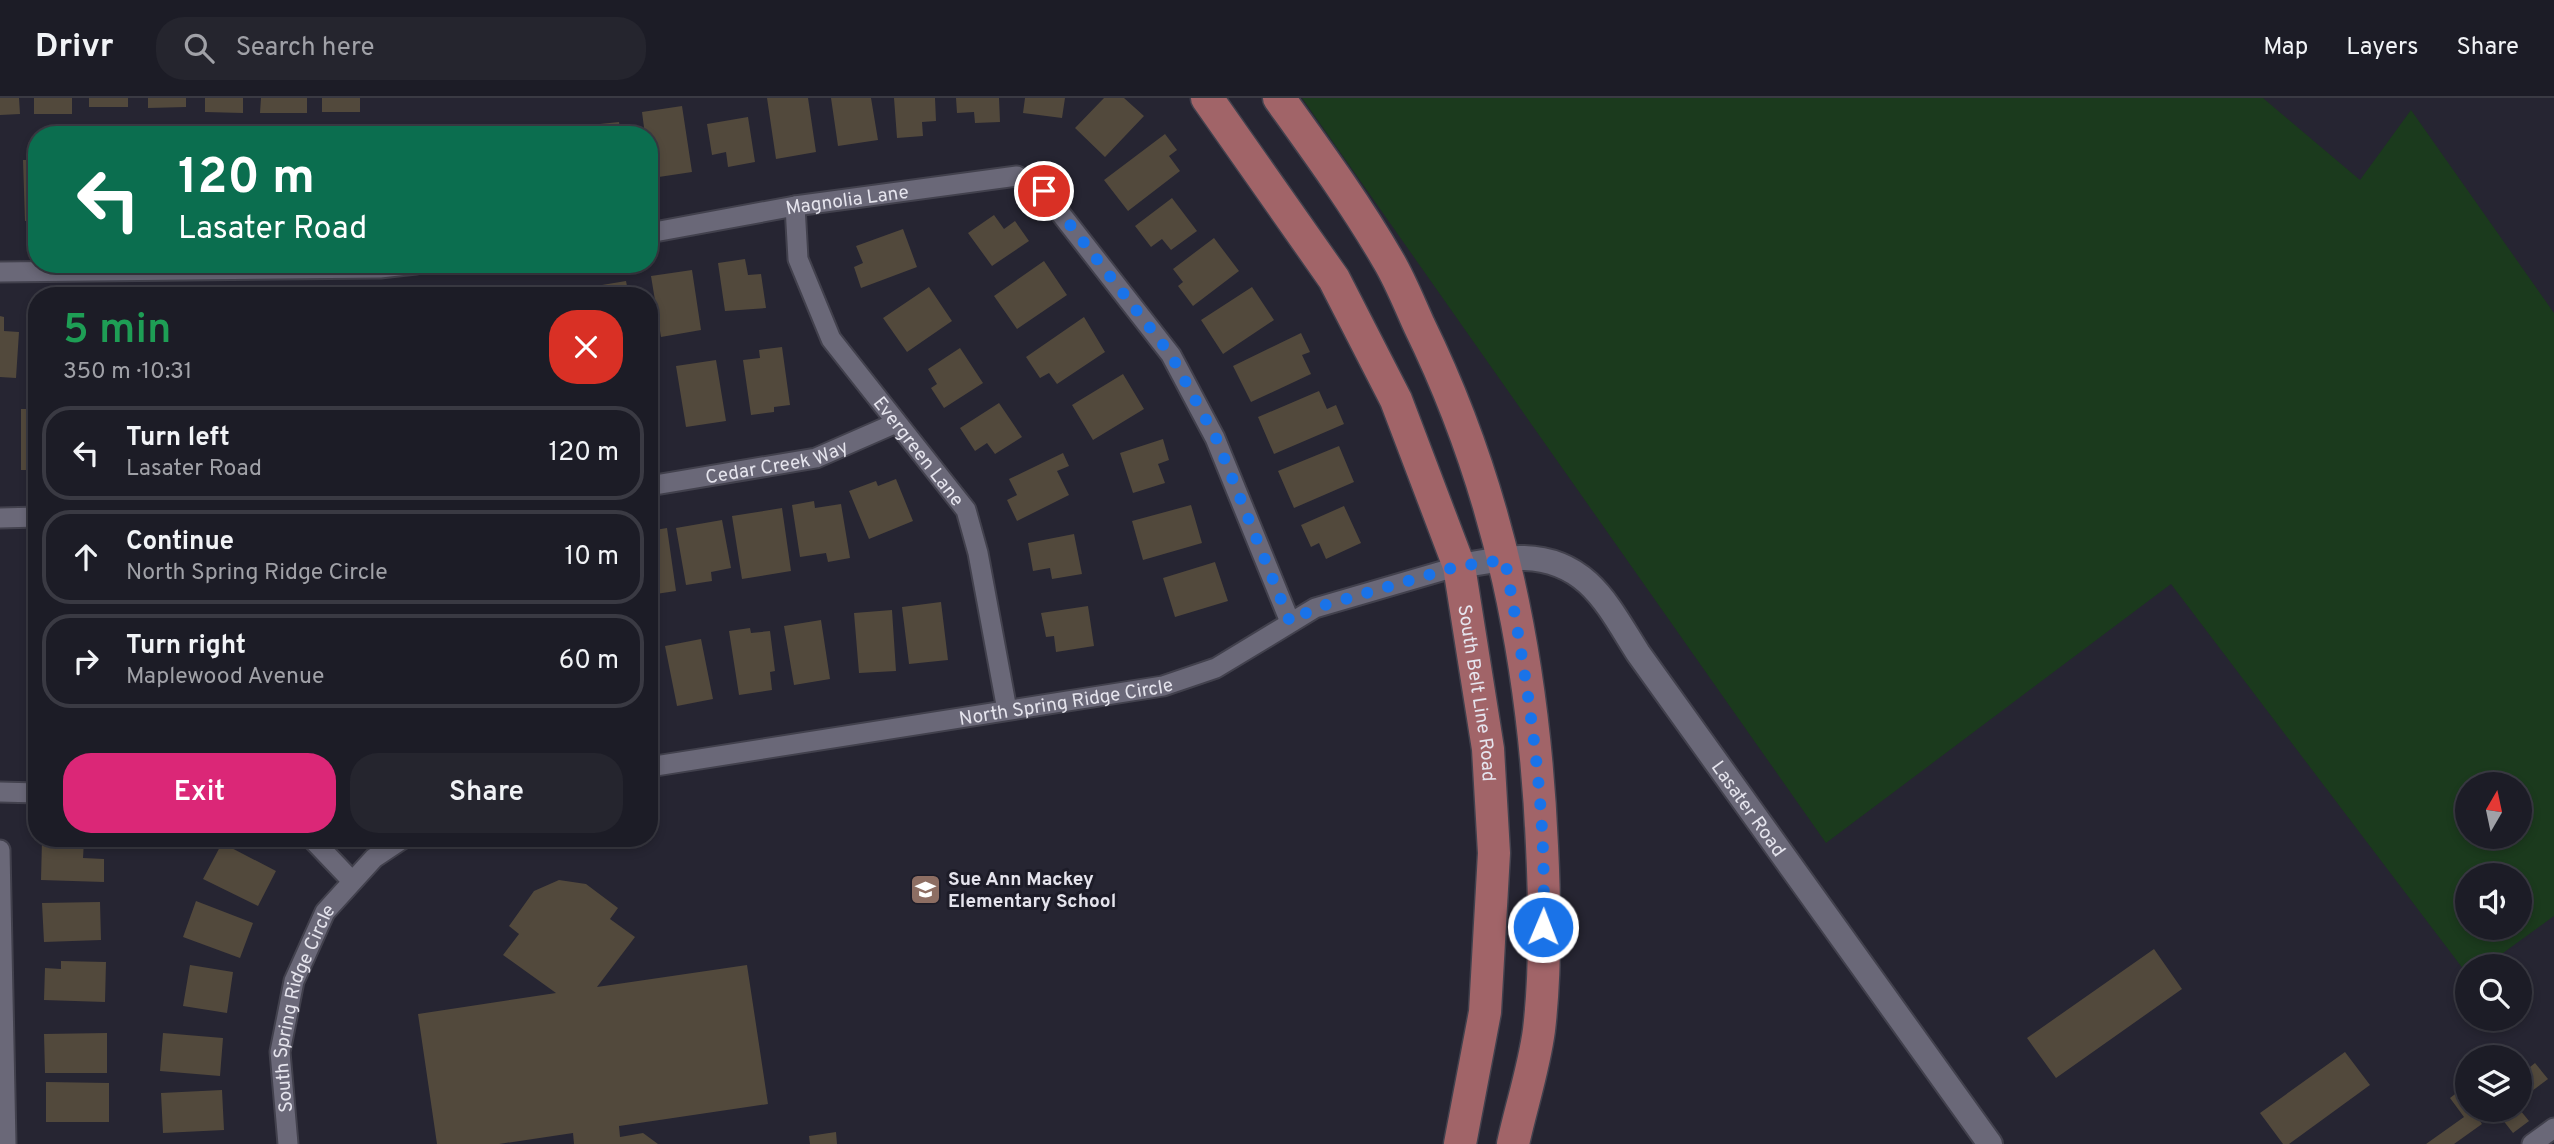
<!DOCTYPE html>
<html lang="en">
<head>
<meta charset="utf-8">
<style>
	:root { --surface:#1c1c26; --page:#25252e; --text:#f1f3f6; --muted:#a0a1a7; --line:#3a3a43; --accent:#db2777 }
	body { margin:0; font-family:Overpass,sans-serif; background:var(--page); color:var(--text); height:100vh; display:flex; flex-direction:column; font-size:26px; white-space:nowrap }
	* { box-sizing:border-box; margin:0 }
	p { font-size:23px; color:var(--muted) }
	.icon { flex:none; width:38px; height:38px; fill:none; stroke:currentColor; stroke-width:2; stroke-linecap:round; stroke-linejoin:round }
	.map { position:relative; flex:1; overflow:hidden }
	.panel { position:absolute; left:28px; top:189px; width:630px; height:560px; display:flex; flex-direction:column; background:var(--surface); border-radius:28px; box-shadow:0 4px 10px #0003,0 0 0 2px var(--line) }
	.panel>* { flex:none }
	.hud { position:absolute; left:28px; top:28px; width:630px; height:147px; border-radius:28px; box-shadow:0 4px 10px #0003,0 0 0 2px var(--line); background:#0b6e4f; color:#fff; overflow:hidden }
	.needle { width:46px; rotate:9deg }
	.fabs { position:absolute; left:2455px; top:674px; display:grid; gap:14px }
	.fabs a { display:grid; place-items:center; width:77px; height:77px; border-radius:50%; background:var(--surface); box-shadow:0 4px 10px #0003,0 0 0 2px var(--line); font-size:35px }
	.pin { position:absolute; display:grid; place-items:center; width:60px; height:60px; color:#fff; margin:-30px; border:4px solid #fff; border-radius:50%; box-shadow:0 2px 7px #0007 }
	.me { position:absolute; width:77px; margin:-38px; rotate:1deg; stroke-linejoin:round; filter:drop-shadow(0 0 5px #0008) }
	.turn { display:flex; align-items:center; gap:24px; height:147px; padding:0 35px; font-size:32px }
	.turn .icon { width:91px; height:91px; stroke-width:2.5 }
	.turn b { display:block; font-size:49px; line-height:60px }
	.round { display:grid; place-items:center; flex:none; width:74px; height:74px; border-radius:28px; background:var(--page) }
	.overview { display:flex; align-items:center; justify-content:space-between; height:119px; padding:0 35px }
	h1 { font-size:42px; font-weight:600; line-height:52px; color:#1e9e55 }
	.primary-button { display:flex; gap:14px; margin-top:auto; padding:14px 35px }
	.primary-button a { flex:1; height:80px; border-radius:28px; background:var(--accent); color:#fff; font-size:28px; font-weight:600; line-height:80px; text-align:center }
	.primary-button a+a { background:var(--page); color:var(--text) }
	ul { padding:0; list-style:none }
	li { display:flex; align-items:center; gap:21px; height:94px; margin:0 14px 10px; padding:0 21px; border:4px solid var(--line); border-radius:28px }
	li div { flex:1 }
	li b { display:block; font-size:26px }
	li em { font-style:normal }
	header { display:flex; align-items:center; gap:42px; box-sizing:border-box; height:98px; padding:0 35px; background:var(--surface); border-bottom:2px solid var(--line) }
	header strong { font-size:33px }
	nav { display:flex; gap:38px; margin-inline-start:auto; font-size:24px }
	.search { width:490px; height:63px; background:var(--page); display:flex; align-items:center; gap:18px; box-sizing:border-box; padding:0 24px; border-radius:28px; color:var(--muted); font-size:26px }
	.map>svg:first-child { display:block }
</style>
</head>
<body>
<header>
<strong>Drivr</strong>
<div class="search"><svg class="icon" aria-label="search" viewBox="0 0 24 24"><circle cx="10" cy="10" r="6"/><path d="M15 15l6 6"/></svg>Search here</div>
<nav><a>Map</a><a>Layers</a><a>Share</a></nav>
</header>
<div class="map">
<svg width="2554" height="1046" viewBox="0 0 2554 1046">
	<rect width="100%" height="100%" fill="#262532"/>
	<path fill="#1b3a1d" fill-rule="evenodd" d="M1302,0H2263L2360,82L2411,12L2554,215V818L2485,868H2468L2467,876L2171,486L1826,745ZM2468,686H2520V738H2468ZM2468,777H2520V830H2468Z"/>
	<path fill="#52493c" d="M0,0H19L20,16L0,17Z
		M34,0H72V16H34Z
		M89,0H128V9H89Z
		M148,0H186V9L148,10Z
		M205,0H243V15L205,14Z
		M261,0H307V15H260Z
		M322,0H360V14H322Z
		M767,0H808L816,54L776,61Z
		M831,0H871L878,42L838,48Z
		M894,0H935L936,23L922,24L923,38L897,40Z
		M956,0H999L1000,24L975,25L974,14L957,15Z
		M1025,0H1065L1062,20L1023,15Z
		M1104,0H1124L1144,18L1105,59L1075,30Z
		M682,8L692,74L652,80L649,37H645L642,14Z
		M748,19L755,64L728,69L726,54L712,57L707,26Z
		M619,24L621,37H580L581,28Z
		M1165,36L1177,52L1169,58L1180,73L1128,113L1104,82Z
		M23,62H37V123H25Z
		M1172,100L1197,133L1171,152L1162,141L1151,149L1135,128Z
		M994,117L1004,131L1015,123L1029,143L992,168L968,135Z
		M903,131L917,169L861,190L854,169L863,165L856,148Z
		M1214,140L1239,173L1193,208L1178,188L1183,184L1173,171Z
		M745,161L748,177L761,176L766,210L725,213L718,165Z
		M1044,163L1067,197L1017,231L994,198Z
		M692,172L701,232L661,239L651,178Z
		M626,183L629,198H604L602,187Z
		M929,189L952,223L907,254L883,220Z
		M1252,189L1274,222L1223,256L1201,222Z
		M0,218L4,219V233L19,234L16,280L0,279Z
		M1084,219L1105,254L1057,286L1049,275L1040,280L1026,259Z
		M1301,235L1310,254L1302,257L1311,276L1251,304L1233,268Z
		M782,249L790,307L774,309V314L751,317L743,262L760,260L759,252Z
		M960,250L983,285L944,310L931,290L937,286L928,271Z
		M716,262L726,323L686,329L676,268Z
		M1123,276L1144,311L1093,342L1072,307Z
		M649,290H656L657,320H649Z
		M1319,293L1327,311L1336,307L1344,326L1274,356L1258,319Z
		M999,305L1022,339L995,356L987,345L975,353L960,330Z
		M21,311H37V372H21Z
		M1163,341L1169,362L1158,366L1165,385L1133,395L1120,355Z
		M1339,348L1354,384L1294,410L1278,373Z
		M1063,355L1069,368L1057,373L1069,397L1017,423L1007,402L1017,397L1009,381Z
		M896,381L913,423L869,441L849,393L876,383L878,388Z
		M814,403L815,410L841,406L850,460L828,464L826,455L800,459L792,407Z
		M1191,407L1202,445L1143,462L1132,423Z
		M1344,408L1361,445L1326,461L1319,445L1311,449L1301,427Z
		M782,410L791,473L742,481L732,418Z
		M722,422L731,470L711,474L712,483L686,487L676,430Z
		M667,430L676,493L649,497V433Z
		M1074,436L1082,476L1052,481L1050,470L1033,473L1028,445Z
		M1215,464L1228,503L1175,519L1163,480Z
		M30,467H37V515H30Z
		M941,504L948,562L909,566L902,509Z
		M1088,508L1094,548L1056,554L1054,538L1046,539L1041,515Z
		M892,512L896,573L859,575L854,515Z
		M821,522L830,581L794,587L784,528Z
		M750,530L751,535L770,533L775,573L770,574L772,592L739,597L729,533Z
		M701,541L713,601L677,608L665,548Z
		M649,573L657,609L649,611Z
		M42,742L84,743L83,760L104,761V784L41,782Z
		M222,745L276,773L258,808L203,781Z
		M559,782L586,786L618,810L610,821L635,839L597,889L747,867L768,1006L619,1028L620,1039L643,1035L658,1046H574L573,1035L499,1046H437L418,916L556,895L503,857L519,836L509,828L534,793Z
		M196,803L253,825L240,860L183,839Z
		M100,804L101,842L44,844L42,805Z
		M2154,851L2182,891L2056,980L2027,940Z
		M61,863L106,864L105,904L44,902L45,870L61,871Z
		M190,867L233,874L227,915L183,908Z
		M107,935V975H45L44,936Z
		M163,935L223,940L220,978L160,973Z
		M2345,954L2370,987L2289,1046H2283L2260,1015Z
		M2535,965L2548,981L2520,1002V977Z
		M46,984L109,985V1024H46Z
		M222,992L224,1032L163,1035L161,995Z
		M2459,993L2468,1005V1012H2472L2482,1026L2454,1046H2426L2464,1019L2450,1000Z
		M2495,1012H2520L2529,1023L2513,1035Z
		M836,1034L837,1046H810L809,1038Z"/>
	<g fill="none" stroke-linecap="round" stroke-linejoin="round">
		<defs>
			<g id="minor">
				<path id="s1" d="M795,108L798,161L831,241L966,412L978,455L1007,612"/>
				<path id="s2" d="M649,135L795,108L1017,78L1043,93L1171,257L1215,340L1290,524"/>
				<path d="M0,174L380,170L416,166"/>
				<path id="s3" d="M649,388L816,360L896,325"/>
				<path d="M0,420L37,419"/>
				<path id="s4" d="M649,669L1163,588L1216,570L1315,510L1459,468"/>
				<path d="M0,694L37,695"/>
				<path d="M311,740L352,783"/>
				<path d="M0,752L6,1046"/>
				<path id="s5" d="M288,1046L280,954L294,883L325,814L374,760L404,740"/>
				<path d="M2532,1046L2554,1030"/>
			</g>
			<g id="tertiary">
				<path id="s6" d="M1459,468C1480,465 1503,459 1524,460C1588,462 1608,508 1638,555L1990,1046"/>
			</g>
			<g id="primary">
				<path id="s7" d="M1207,0L1334,181L1396,302L1459,468L1488,651L1494,755L1485,914L1460,1046"/>
				<path d="M1279,0C1317,53 1355,105 1388,162C1400,182 1409,205 1419,227C1500,393 1534,564 1542,748C1545,809 1546,872 1539,932C1534,970 1521,1009 1513,1046"/>
			</g>
		</defs>
		<use href="#minor" stroke="#42414d" stroke-width="23"/>
		<use href="#tertiary" stroke="#42414d" stroke-width="28"/>
		<use href="#primary" stroke="#42414d" stroke-width="35"/>
		<use href="#minor" stroke="#6a6878" stroke-width="19"/>
		<use href="#tertiary" stroke="#6a6878" stroke-width="24"/>
		<use href="#primary" stroke="#a16468" stroke-width="32"/>
	</g>
	<g fill="none" stroke-linecap="round" stroke-linejoin="round">
		<path stroke="#1a73e8" stroke-width="12" stroke-dasharray="0 21.6" d="M1044,93L1171,257L1216,340L1290,524L1315,510L1459,468L1505,462C1527,583 1548,705 1543,829"/>
	</g>
	<defs>
		<symbol id="school-square" viewBox="-11 -11 22 22"><rect x="-9" y="-9" width="18" height="18" rx="4" fill="#8d6e63" stroke="#1d1c28"/><path d="M0-5L7-2L0 1L-7-2ZM-4 1L0 2.5L4 1V4Q0 6-4 4Z" fill="#fff"/></symbol>
	</defs>
	<g fill-rule="evenodd">
		<use href="#school-square" x="908" y="774" width="35" height="35"/>
	</g>
	<g text-anchor="middle" stroke-width="6" stroke-linejoin="round" paint-order="stroke">
		<g font-size="19" fill="#e5e4ed" stroke="#1d1c28">
			<text dy="7" stroke="none"><textPath href="#s2" startOffset="201">Magnolia Lane</textPath></text>
			<text dy="7" stroke="none"><textPath href="#s1" startOffset="282">Evergreen Lane</textPath></text>
			<text dy="7" stroke="none"><textPath href="#s3" startOffset="130">Cedar Creek Way</textPath></text>
			<text dy="7" stroke="none"><textPath href="#s7" startOffset="663">South Belt Line Road</textPath></text>
			<text dy="7" stroke="none"><textPath href="#s4" startOffset="422">North Spring Ridge Circle</textPath></text>
			<text dy="7" stroke="none"><textPath href="#s6" startOffset="413">Lasater Road</textPath></text>
			<text dy="7" stroke="none"><textPath href="#s5" startOffset="140">South Spring Ridge Circle</textPath></text>
		</g>
		<g font-size="19" font-weight="bold" fill="#e5e4ed" stroke="#1d1c28" text-anchor="start">
			<text x="948" y="787">Sue Ann Mackey<tspan x="948" dy="22">Elementary School</tspan></text>
		</g>
	</g>
</svg>
<div class="fabs">
<a><svg class="needle" viewBox="-14 -14 28 28"><path d="M0-13l5 13h-10z" fill="#e53935"/><path d="M0 13l5-13h-10z" fill="#a0a1a7"/></svg></a>
<a><svg class="icon" aria-label="sound" viewBox="0 0 24 24"><path d="M4 9h4l5-4v14l-5-4H4zM17 9q2 3 0 6"/></svg></a>
<a><svg class="icon" aria-label="search" viewBox="0 0 24 24"><circle cx="10" cy="10" r="6"/><path d="M15 15l6 6"/></svg></a>
<a><svg class="icon" aria-label="layers" viewBox="0 0 24 24"><path d="M12 4l9 5-9 5-9-5zM3 14l9 5 9-5"/></svg></a>
</div>
<div class="pin" style="left:1044px;top:93px;background:#d93025"><svg class="icon" aria-label="arrive" viewBox="0 0 24 24"><path d="M6 21V4h12l-3 4 3 4H6"/></svg></div>
<svg class="me" style="left:1543px;top:829px" viewBox="-20 -20 40 40"><circle r="17" fill="#1a73e8" stroke="#fff" stroke-width="3"/><path d="M0-11L8 9 0 5-8 9z" fill="#fff"/></svg>
<div class="hud">
<div class="turn"><svg class="icon" aria-label="left" viewBox="0 0 24 24"><path d="M17 20v-9H6M10 6l-5 5 5 5"/></svg><div><b>120 m</b>Lasater Road</div></div>
</div>
<section class="panel">
<div class="overview"><div><h1>5 min</h1><p>350 m · 10:31</p></div><a class="round" style="background:#d93025;color:#fff"><svg class="icon" aria-label="close" viewBox="0 0 24 24"><path d="M6 6l12 12M18 6L6 18"/></svg></a></div>
<ul>
<li><svg class="icon" aria-label="left" viewBox="0 0 24 24"><path d="M17 20v-9H6M10 6l-5 5 5 5"/></svg><div><b>Turn left</b><p>Lasater Road</p></div><em>120 m</em></li>
<li><svg class="icon" aria-label="ahead" viewBox="0 0 24 24"><path d="M12 20V5M6 11l6-6 6 6"/></svg><div><b>Continue</b><p>North Spring Ridge Circle</p></div><em>10 m</em></li>
<li><svg class="icon" aria-label="right" viewBox="0 0 24 24"><path d="M7 20v-9h11M14 6l5 5-5 5"/></svg><div><b>Turn right</b><p>Maplewood Avenue</p></div><em>60 m</em></li>
</ul>
<div class="primary-button"><a>Exit</a><a>Share</a></div>
</section>
</div>
</body>
</html>
